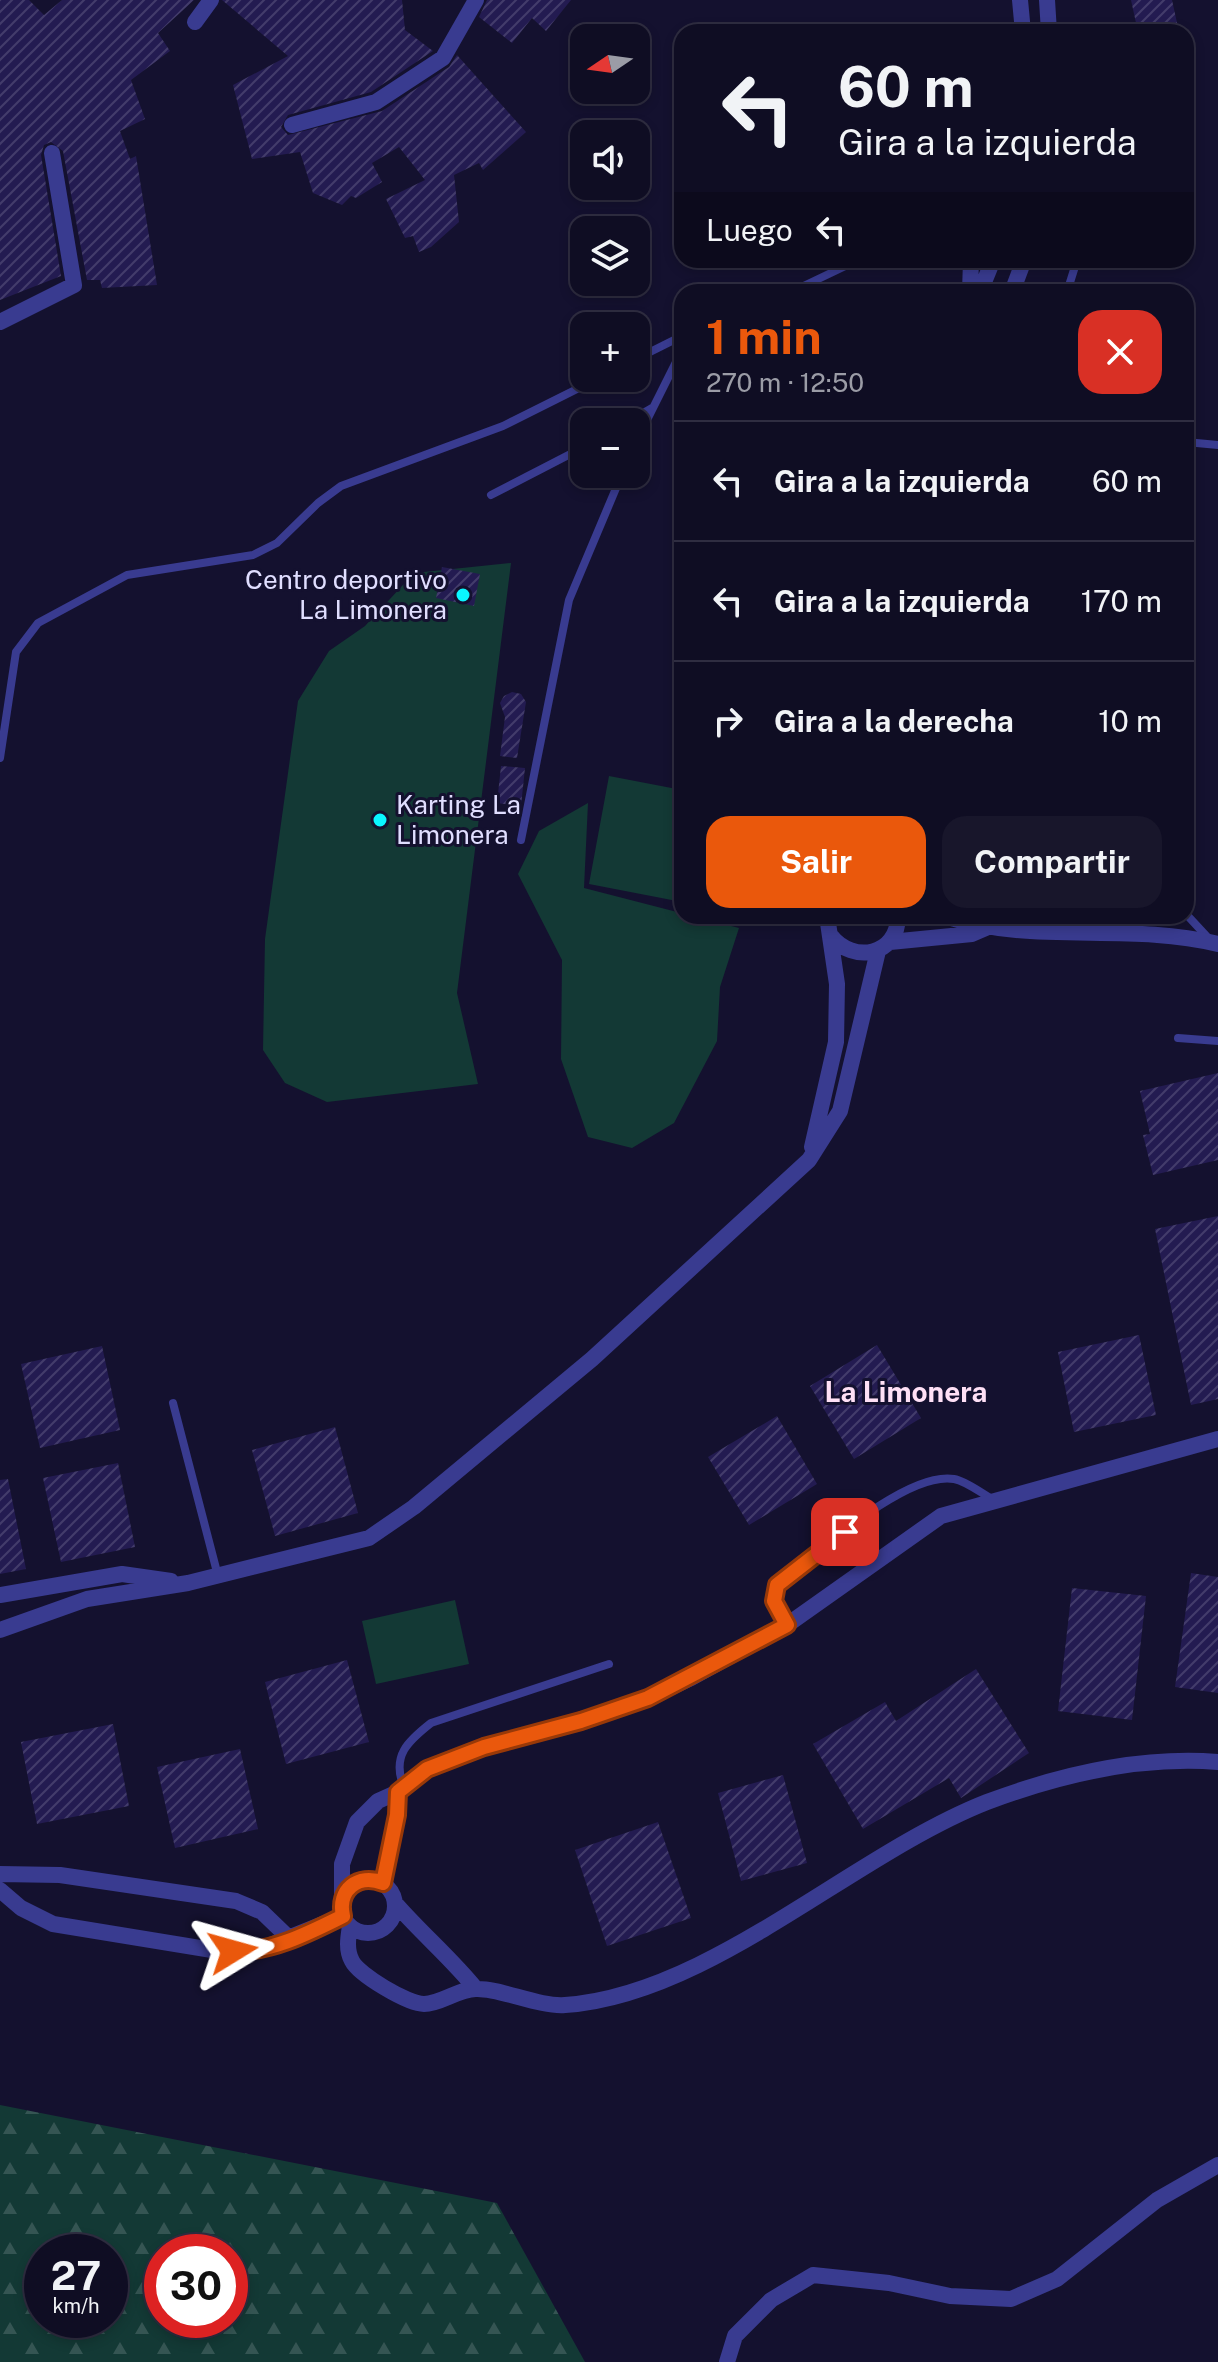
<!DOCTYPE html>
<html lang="es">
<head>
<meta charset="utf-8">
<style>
	:root { --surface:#0f0d23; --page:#18162b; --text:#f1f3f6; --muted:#9b9ca6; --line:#2f2d41; --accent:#ea580c }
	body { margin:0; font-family:"Public Sans",sans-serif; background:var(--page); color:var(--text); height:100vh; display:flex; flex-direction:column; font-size:30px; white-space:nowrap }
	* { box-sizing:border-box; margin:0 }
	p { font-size:26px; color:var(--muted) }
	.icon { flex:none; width:44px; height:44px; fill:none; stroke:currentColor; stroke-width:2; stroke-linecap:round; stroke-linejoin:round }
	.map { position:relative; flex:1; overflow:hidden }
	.sheet { position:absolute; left:674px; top:284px; width:520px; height:640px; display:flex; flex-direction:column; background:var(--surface); border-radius:24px; box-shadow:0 4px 12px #0003,0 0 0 2px var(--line) }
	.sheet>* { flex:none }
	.top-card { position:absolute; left:674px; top:24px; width:520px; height:244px; border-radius:24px; box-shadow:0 4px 12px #0003,0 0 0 2px var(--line); background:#0f0d23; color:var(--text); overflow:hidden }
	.needle { width:52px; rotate:257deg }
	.tools { position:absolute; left:570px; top:24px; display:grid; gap:16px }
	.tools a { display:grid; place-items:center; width:80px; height:80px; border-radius:16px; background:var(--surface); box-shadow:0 4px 12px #0003,0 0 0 2px var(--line); font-size:40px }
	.speed { position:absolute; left:24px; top:2234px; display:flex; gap:16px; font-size:40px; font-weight:700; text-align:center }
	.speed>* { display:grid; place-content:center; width:104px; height:104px; border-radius:50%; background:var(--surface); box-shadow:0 4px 12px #0003,0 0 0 2px var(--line); line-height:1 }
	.speed small { font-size:20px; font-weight:400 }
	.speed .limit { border:12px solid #d22; background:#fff; color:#111 }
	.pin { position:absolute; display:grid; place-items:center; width:68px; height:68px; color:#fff; margin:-34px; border-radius:16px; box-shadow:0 4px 12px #0006 }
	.me { position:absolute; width:88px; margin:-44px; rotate:82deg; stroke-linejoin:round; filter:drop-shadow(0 0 6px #0008) }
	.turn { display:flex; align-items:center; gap:28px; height:168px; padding:0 32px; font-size:36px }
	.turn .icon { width:104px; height:104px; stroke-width:2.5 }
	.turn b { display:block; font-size:56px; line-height:68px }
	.then { display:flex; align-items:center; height:76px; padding:0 32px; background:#0003; gap:16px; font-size:30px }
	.round { display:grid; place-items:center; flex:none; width:84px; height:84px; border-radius:24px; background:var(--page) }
	.head { display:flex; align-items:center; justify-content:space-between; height:136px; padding:0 32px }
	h1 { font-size:48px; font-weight:700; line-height:60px; color:var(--accent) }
	.button { display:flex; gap:16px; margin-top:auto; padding:16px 32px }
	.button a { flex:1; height:92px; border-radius:24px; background:var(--accent); color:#fff; font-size:32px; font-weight:700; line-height:92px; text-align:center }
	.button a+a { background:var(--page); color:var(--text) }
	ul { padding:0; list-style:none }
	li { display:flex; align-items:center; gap:24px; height:120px; padding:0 32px; border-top:2px solid var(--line) }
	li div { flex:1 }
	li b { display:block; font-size:30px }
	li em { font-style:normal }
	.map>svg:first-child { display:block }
</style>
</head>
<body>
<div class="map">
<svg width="1218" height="2362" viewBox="0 0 1218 2362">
	<defs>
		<pattern id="forest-firs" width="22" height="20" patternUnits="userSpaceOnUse" patternTransform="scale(2)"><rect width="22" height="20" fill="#133935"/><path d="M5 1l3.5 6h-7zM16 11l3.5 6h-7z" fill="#355553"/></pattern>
		<pattern id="building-hatch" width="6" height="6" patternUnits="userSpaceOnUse" patternTransform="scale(2)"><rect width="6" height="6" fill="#231b51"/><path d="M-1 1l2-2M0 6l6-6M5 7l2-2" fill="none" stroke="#433c6b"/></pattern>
	</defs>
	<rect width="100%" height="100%" fill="#14112f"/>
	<path fill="#133935" d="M511,563L457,993L478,1084L327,1102L285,1083L263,1050L265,939L298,701L329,651L365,626L414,573Z
		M609,776L682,790V902L589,884Z
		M588,803L584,888L739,928L720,987L717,1041L674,1123L632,1148L588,1137L561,1059L562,960L518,874L539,831Z
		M455,1600L469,1664L376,1684L362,1621Z"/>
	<path fill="url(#forest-firs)" fill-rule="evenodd" d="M0,2105L497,2203L585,2362H0ZM110,2252V2320H42V2252ZM230,2252V2320H162V2252Z"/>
	<path fill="url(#building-hatch)" d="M0,0H29L44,15L62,0H194L158,33L170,51L131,80L145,119L120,131L130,159L136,156L157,285L102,288L100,280H87L63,151L51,142L44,145L41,155L61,276L0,300Z
		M222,0H402L405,30L433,51L371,92L288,115L281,127L288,135L382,111L449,67L457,55L526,132L483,170L479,163L454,175L459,222L431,247L419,252L413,236L405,238L386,199L425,180L399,147L372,163L382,182L356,198L351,196L342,205L313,193L300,152L252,159L233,85L288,56Z
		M487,0H571L546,31L532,18L512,43L479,17Z
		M1131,0H1172L1179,32H1138Z
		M442,567L480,574L474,606L436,598Z
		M512,692L521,694L526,702L517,758L500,756L505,717L500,703L504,696Z
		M501,766L525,768L521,806L497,803Z
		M1218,1073V1160L1153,1175L1143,1135L1150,1134L1140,1091Z
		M1218,1216V1399L1191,1405L1155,1229Z
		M1139,1335L1156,1415L1074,1432L1058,1352Z
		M877,1345L921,1418L854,1459L810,1386Z
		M102,1346L120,1430L40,1448L21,1364Z
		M777,1416L817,1484L749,1525L708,1457Z
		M335,1427L358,1513L275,1536L252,1450Z
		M118,1463L135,1547L61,1562L43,1478Z
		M8,1479L26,1569L0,1574V1480Z
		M1191,1573L1218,1577V1693L1175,1687Z
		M1072,1588L1146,1596L1132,1720L1058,1711Z
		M347,1660L369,1742L286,1764L265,1682Z
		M976,1669L1029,1753L961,1798L949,1778L863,1829L813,1744L885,1702L896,1721Z
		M113,1724L129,1806L37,1824L21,1742Z
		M240,1749L258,1829L175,1848L157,1767Z
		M783,1775L807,1863L741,1881L718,1793Z
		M658,1822L691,1918L607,1946L575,1850Z"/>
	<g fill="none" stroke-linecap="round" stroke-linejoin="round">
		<path stroke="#393b90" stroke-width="8" d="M791,292L858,260
			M1067,292L1077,260
			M636,359L682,336
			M628,422L652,408
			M636,442L682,350
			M1186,442L1218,445
			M491,495L584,447
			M0,758L16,652L38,623L127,575L253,555L277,543L318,503L341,486L503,426L599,378
			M521,840L569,600L622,474
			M1186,914L1211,941
			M1178,1038L1218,1041
			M173,1403L218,1576
			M787,1625L774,1601L777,1585C816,1555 905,1471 954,1479C966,1481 981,1493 992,1499
			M404,1787C391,1756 408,1741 431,1723L609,1664"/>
		<path stroke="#393b90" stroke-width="16" d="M1020,0L1023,32
			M1047,0L1049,32
			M195,22L211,0
			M292,125L376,102L443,58L476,0
			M970,292L971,260
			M980,292L993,260
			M1012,292L1024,260
			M0,322L74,285L52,153
			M944,916C1032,945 1128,922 1218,944
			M831,936C853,964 898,956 898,916
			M890,942L972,934L986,928
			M812,1147L836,1042L837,984L827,916
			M0,1595L122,1574L171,1581
			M0,1630L87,1599L188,1583L369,1538L414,1507L592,1359L809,1160L840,1111L878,951
			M0,1874L60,1875L236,1901L262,1912L290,1939
			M341 1906a27 27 0 1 1 54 0a27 27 0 1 1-54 0Z
			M383,1883L397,1815L398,1792
			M0,1890L21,1908L53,1924L212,1950L253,1952L343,1916
			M342,1902V1864L357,1822L378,1801L398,1792L427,1769L484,1747L581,1721L648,1698L691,1678L787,1625L941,1516L1218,1439
			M395,1903C421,1933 451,1958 476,1989
			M350,1926C348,1938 346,1950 352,1961C359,1975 408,2004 424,2004C441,2004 458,1989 476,1989C500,1988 539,2007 565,2005C710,1995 852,1855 987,1802C1059,1775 1141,1756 1218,1762
			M727,2362L735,2336L771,2300L813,2275L889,2283L950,2296L1011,2299L1057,2279L1157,2200L1218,2165"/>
	</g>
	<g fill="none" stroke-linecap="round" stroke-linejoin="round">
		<defs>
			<path id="route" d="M233,1951C270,1953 309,1933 343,1916C337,1890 358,1873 383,1883L397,1815L398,1792L427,1769L484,1747L581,1721L648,1698L787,1625L774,1601L777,1585L845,1532"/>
		</defs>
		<use href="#route" stroke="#983908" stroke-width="20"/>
		<use href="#route" stroke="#ea580c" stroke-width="14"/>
	</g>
	<g fill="#0af6ff" stroke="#14112f" stroke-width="3">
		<circle cx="463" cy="595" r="8"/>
		<circle cx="380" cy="820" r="8"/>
	</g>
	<g text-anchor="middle" stroke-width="6" stroke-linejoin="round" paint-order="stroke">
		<g font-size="26" fill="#e0deff" stroke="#14112f" text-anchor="end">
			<text x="447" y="589">Centro deportivo<tspan x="447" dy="30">La Limonera</tspan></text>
			<text x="396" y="814" text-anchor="start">Karting La<tspan x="396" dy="30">Limonera</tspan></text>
		</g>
		<g font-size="28" font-weight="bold" fill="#ffe0f6" stroke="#14112f">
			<text x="906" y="1402">La Limonera</text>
		</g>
	</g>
</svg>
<div class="tools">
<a><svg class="needle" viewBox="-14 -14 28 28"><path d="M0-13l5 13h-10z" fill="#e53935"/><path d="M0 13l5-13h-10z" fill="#9b9ca6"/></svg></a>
<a><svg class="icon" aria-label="sound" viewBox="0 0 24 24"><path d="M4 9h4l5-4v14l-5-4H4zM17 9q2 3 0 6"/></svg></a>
<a><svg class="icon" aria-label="layers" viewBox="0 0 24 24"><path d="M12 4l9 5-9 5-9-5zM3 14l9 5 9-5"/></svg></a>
<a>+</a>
<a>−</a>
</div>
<div class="speed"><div>27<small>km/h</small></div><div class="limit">30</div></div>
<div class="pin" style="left:845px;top:1532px;background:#d93025"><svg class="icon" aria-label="arrive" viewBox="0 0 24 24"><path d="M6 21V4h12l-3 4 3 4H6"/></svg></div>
<svg class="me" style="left:233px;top:1951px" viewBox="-20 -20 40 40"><path d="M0-17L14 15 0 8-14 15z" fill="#ea580c" stroke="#fff" stroke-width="4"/></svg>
<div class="top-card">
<div class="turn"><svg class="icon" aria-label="left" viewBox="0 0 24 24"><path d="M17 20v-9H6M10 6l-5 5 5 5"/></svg><div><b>60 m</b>Gira a la izquierda</div></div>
<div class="then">Luego<svg class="icon" aria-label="left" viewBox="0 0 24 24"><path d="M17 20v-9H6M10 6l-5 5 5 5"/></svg></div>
</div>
<section class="sheet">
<div class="head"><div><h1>1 min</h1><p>270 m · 12:50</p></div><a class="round" style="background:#d93025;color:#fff"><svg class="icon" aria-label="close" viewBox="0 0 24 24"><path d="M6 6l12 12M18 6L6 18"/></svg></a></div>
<ul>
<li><svg class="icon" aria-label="left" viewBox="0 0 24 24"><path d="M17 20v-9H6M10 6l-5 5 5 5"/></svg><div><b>Gira a la izquierda</b></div><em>60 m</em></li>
<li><svg class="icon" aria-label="left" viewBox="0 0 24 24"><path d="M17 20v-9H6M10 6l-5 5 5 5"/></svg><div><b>Gira a la izquierda</b></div><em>170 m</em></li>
<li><svg class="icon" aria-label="right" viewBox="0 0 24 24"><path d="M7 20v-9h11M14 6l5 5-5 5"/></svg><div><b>Gira a la derecha</b></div><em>10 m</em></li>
</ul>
<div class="button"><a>Salir</a><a>Compartir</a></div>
</section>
</div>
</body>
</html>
